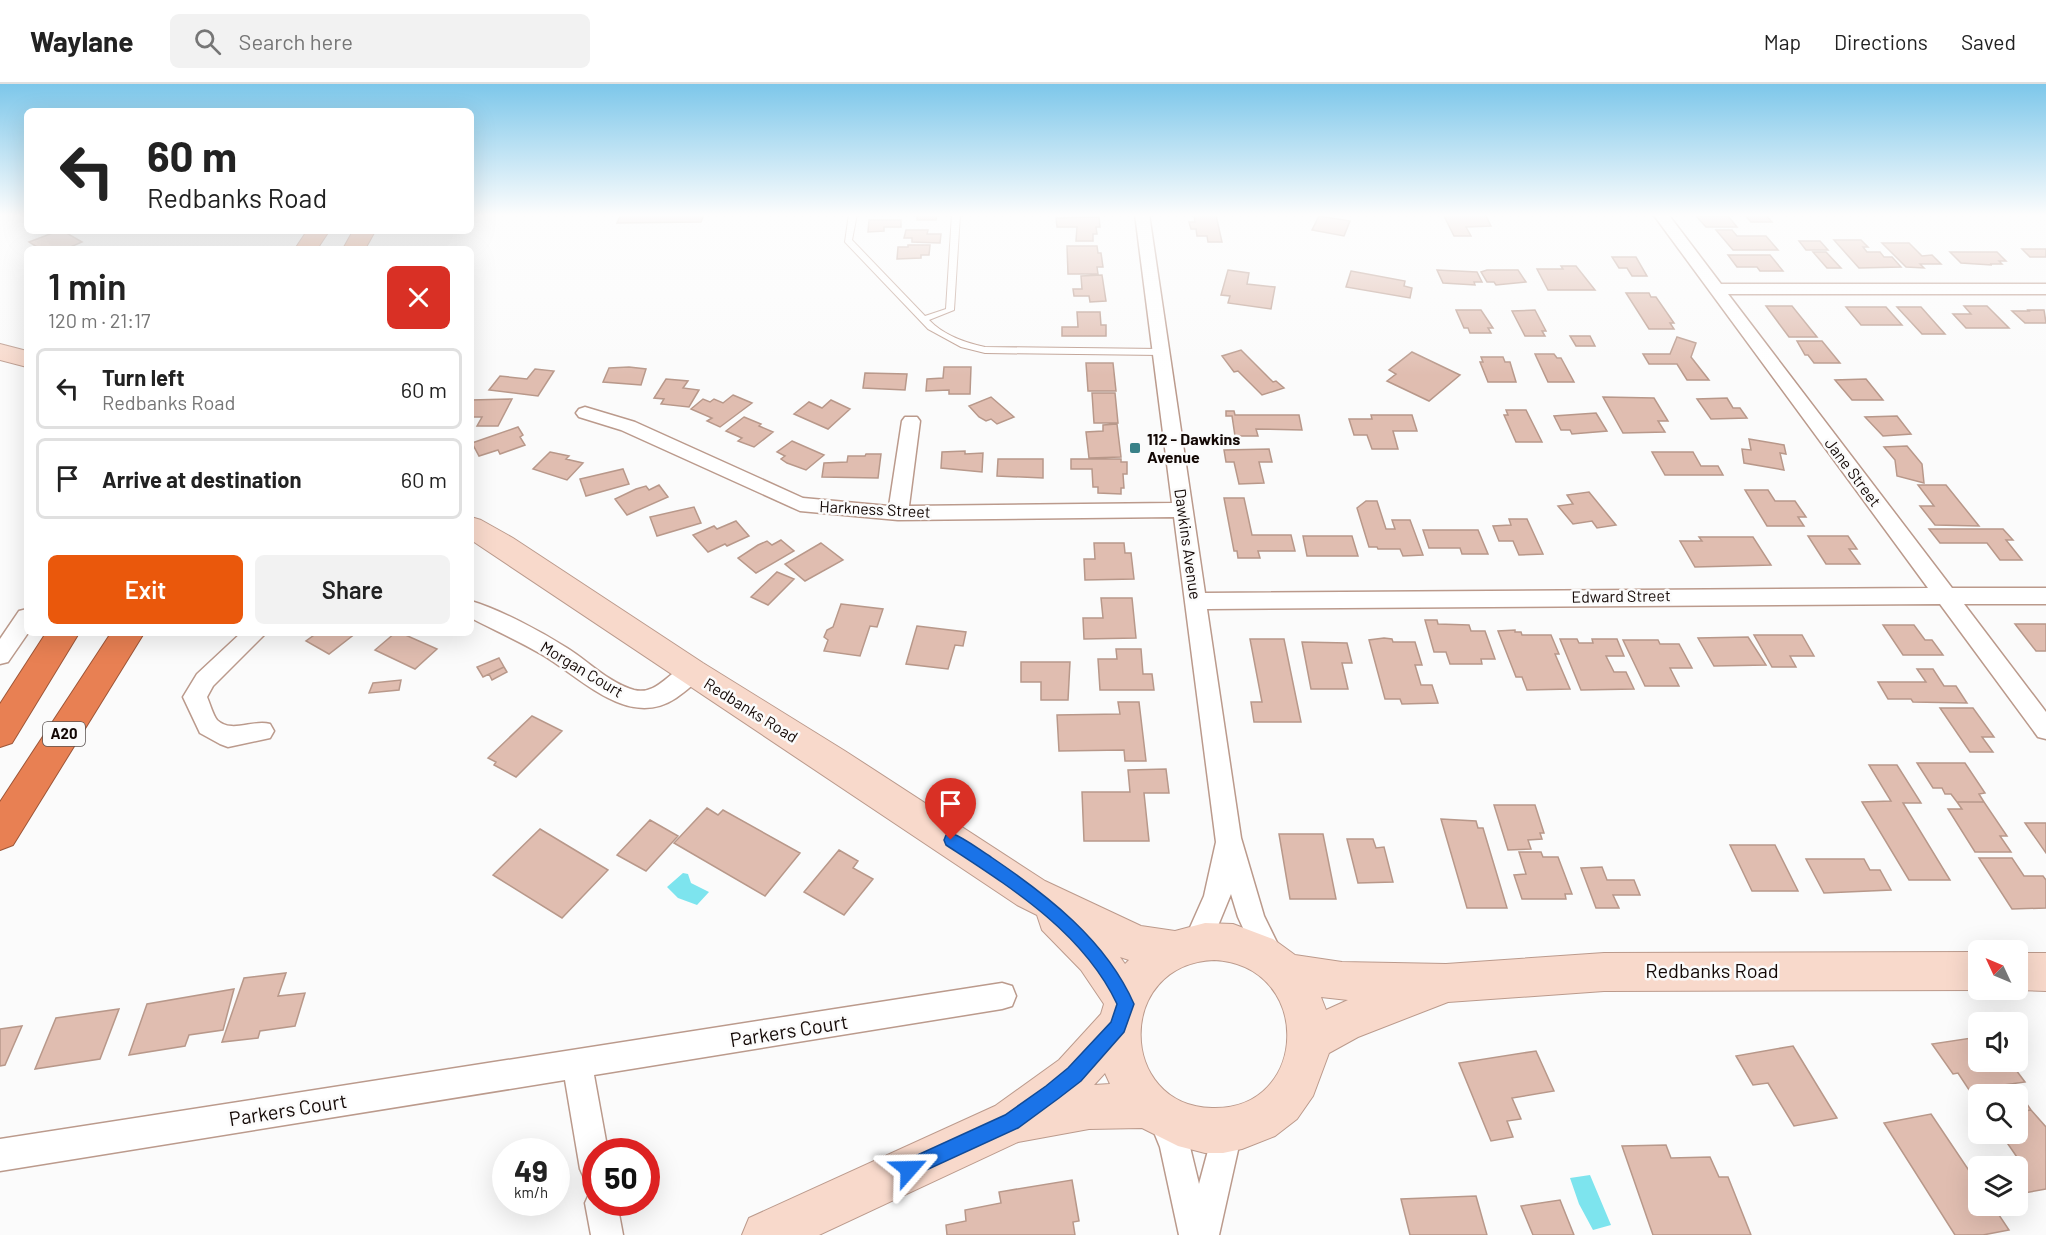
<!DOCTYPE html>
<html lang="en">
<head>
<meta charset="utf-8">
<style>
	:root { --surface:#fff; --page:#f2f2f2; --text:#222; --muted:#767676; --line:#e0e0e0; --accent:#ea580c }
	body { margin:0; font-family:Barlow,sans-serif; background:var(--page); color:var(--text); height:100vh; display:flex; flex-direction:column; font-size:22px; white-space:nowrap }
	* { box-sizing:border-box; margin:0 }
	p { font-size:20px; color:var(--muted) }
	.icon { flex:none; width:33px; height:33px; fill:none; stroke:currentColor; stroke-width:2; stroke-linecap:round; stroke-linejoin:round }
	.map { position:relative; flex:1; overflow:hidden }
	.drawer { position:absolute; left:24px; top:162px; width:450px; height:390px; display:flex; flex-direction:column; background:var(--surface); border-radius:9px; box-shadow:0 6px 24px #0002 }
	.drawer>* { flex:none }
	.guide { position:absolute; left:24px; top:24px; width:450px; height:126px; border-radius:9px; box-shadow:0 6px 24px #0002; background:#fff; color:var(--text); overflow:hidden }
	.needle { width:39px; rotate:314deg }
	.tools { position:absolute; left:1968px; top:856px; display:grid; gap:12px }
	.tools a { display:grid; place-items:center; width:60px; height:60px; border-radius:9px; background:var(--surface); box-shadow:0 6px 24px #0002; font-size:30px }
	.speed { position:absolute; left:492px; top:1054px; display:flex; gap:12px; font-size:30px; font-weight:700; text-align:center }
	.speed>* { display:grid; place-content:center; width:78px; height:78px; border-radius:50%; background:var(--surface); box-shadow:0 6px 24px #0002; line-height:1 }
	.speed small { font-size:15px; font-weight:400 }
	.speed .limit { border:9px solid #d22; background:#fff; color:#111 }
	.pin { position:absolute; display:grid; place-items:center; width:51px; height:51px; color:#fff; margin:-62px -26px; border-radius:50% 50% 50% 0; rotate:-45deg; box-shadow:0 0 6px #0007 }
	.pin .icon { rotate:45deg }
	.me { position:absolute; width:66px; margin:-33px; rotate:65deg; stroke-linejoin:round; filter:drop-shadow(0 0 4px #0008) }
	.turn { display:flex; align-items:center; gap:21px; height:126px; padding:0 24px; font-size:27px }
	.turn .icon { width:78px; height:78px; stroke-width:2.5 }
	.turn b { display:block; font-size:42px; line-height:51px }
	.round { display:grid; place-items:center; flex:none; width:63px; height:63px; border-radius:9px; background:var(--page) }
	.summary { display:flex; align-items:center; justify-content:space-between; height:102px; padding:0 24px }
	h1 { font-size:36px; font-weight:600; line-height:45px }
	.button { display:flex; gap:12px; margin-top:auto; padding:12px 24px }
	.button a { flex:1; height:69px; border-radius:9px; background:var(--accent); color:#fff; font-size:24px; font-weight:600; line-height:69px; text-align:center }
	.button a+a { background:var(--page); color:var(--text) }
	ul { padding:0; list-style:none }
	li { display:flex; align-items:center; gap:18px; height:81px; margin:0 12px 9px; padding:0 12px; border:3px solid var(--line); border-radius:9px }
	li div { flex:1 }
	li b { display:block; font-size:22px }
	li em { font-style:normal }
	header { display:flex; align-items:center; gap:36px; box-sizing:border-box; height:84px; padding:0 30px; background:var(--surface); border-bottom:2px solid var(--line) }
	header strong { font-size:28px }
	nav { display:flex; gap:33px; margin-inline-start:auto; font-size:21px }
	.search { width:420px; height:54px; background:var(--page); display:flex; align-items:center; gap:15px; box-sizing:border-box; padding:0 21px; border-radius:9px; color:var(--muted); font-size:22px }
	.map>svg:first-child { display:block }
</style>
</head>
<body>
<header>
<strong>Waylane</strong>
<div class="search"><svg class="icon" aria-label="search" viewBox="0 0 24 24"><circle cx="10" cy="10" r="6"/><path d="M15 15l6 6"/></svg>Search here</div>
<nav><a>Map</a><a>Directions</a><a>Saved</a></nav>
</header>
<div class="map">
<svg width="2046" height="1151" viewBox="0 0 2046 1151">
	<rect width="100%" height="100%" fill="#fbfbfb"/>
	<path fill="#7de4ee" d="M683,789L688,790L691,799L709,808L697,821L678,814L667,803Z
		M1590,1091L1611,1141L1593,1146L1579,1120L1570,1094Z"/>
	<path fill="#e0bdb0" stroke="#b8988a" stroke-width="1.5" d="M621,130H704L701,138L617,139Z
		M917,130H937L936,136H917Z
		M1443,130H1485L1491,142L1466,143L1471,152H1454Z
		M1744,130H1765L1772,138H1751Z
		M1194,131H1216L1222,158H1208L1207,152H1197L1196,145H1191L1189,138H1195Z
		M1319,132L1350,137L1344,152L1312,146Z
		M1696,132H1728L1737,143H1706Z
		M1099,133L1100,143H1096L1097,150H1093V157H1076L1077,143H1057L1056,134Z
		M869,136H901V143H884V147L868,148Z
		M906,146H928L927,150H941L940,159L912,158V154H904Z
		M1716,146H1732L1737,152H1766L1778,166H1733Z
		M58,147H63L82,158L66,165H40L29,158Z
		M1834,156H1861L1868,163H1863L1867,168H1880L1884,173H1892L1901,183L1859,184Z
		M1799,157H1820L1828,166H1806Z
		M1882,159H1909L1922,172L1932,171L1941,180H1920L1924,184L1906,183Z
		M908,161H930L929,171H921V174L897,175L898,163H908Z
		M1067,162H1097L1098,169H1101L1103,183H1097L1098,190H1068Z
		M2022,165H2046V173H2030Z
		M1813,168H1826L1841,184H1827Z
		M1950,168H1997L2006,177H1999L2002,180H1990L1992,181L1961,179Z
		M1728,171H1770L1783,187H1760L1757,183H1737Z
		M1612,173H1636L1647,192H1632L1627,184H1619Z
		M1561,182H1576L1595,206H1548L1537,185H1563Z
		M1228,186L1249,189L1247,200L1275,203L1271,225L1228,219L1230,212L1221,211Z
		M1437,186L1477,188L1482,198H1474L1475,201L1443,199Z
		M1487,186H1518L1526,198L1496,201L1494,198H1487L1481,188Z
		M1351,187L1405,197L1404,202L1412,204L1410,214L1346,203Z
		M1102,191L1106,217L1090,218L1089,212H1074L1073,205H1082L1081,192Z
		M1626,209H1649L1651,213H1656L1674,239H1670L1674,245H1649Z
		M1766,222H1792L1817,253H1789Z
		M1964,222H1987L2009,244H1966L1953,230H1971Z
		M1846,223H1886L1902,241H1861Z
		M1897,223H1921L1945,250H1922Z
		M1456,226H1481L1493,244H1488L1491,249H1470L1468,244H1464Z
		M1535,226L1546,247H1542L1545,252H1525L1512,227Z
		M2028,226H2044L2046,239H2025L2012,227H2029Z
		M1077,228H1100L1101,241H1106V252H1062V243H1078Z
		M1570,252H1590L1595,262H1576Z
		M1677,253L1696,259L1691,273L1709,296H1687L1677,280H1649L1643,270H1670Z
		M1797,257H1822L1840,279H1814L1808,271H1805Z
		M1241,266L1273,298L1276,297L1284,304L1262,311L1238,287L1234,288L1222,272Z
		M1412,268L1460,291L1429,317L1387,297L1396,290L1389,286Z
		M1535,270H1554L1557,274H1561L1574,298H1548Z
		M1481,273H1503L1505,278H1510L1516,298H1488L1480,278H1483Z
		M1086,279H1113L1116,307H1088Z
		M629,283L646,285L641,301L603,298L609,284Z
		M944,283H971L970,310H949V306L926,307L927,295L943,294Z
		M535,285L554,287L538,312L489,306L500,292L527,295Z
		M865,289L907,290L905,306L863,304Z
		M666,295L688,297L683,304L699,306L689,323L661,320L664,315L654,314Z
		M1866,295L1883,316H1852L1835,296Z
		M1092,309H1115L1118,339H1094Z
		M733,311L752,319L720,343L707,337L712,334L691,325L703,315L710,318L714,315L723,319Z
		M991,313L1014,333L997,340L991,335L986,337L979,333L969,322Z
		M1603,313L1654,314L1668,337H1658L1665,348L1623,349Z
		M1727,314L1733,324H1740L1747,334L1711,335L1697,315Z
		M512,315L498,342H477L482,333H471V316Z
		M831,316L850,325L828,345L794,330L809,318L822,324Z
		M1506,326H1526L1542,358H1516L1504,331H1508Z
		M1226,327H1234L1235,331H1299L1302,346L1256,345L1258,352H1235L1232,332H1226Z
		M1596,329L1607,347L1572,350L1570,346H1561L1554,332Z
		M1371,331H1412L1417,347H1393L1398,365H1372L1367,351H1354L1349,335H1372Z
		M1897,332L1911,350L1883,352L1865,333Z
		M744,333L761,340L759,342L773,348L754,363L738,357L742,354L726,347Z
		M1117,340L1121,373L1089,374L1086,348L1103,347V341Z
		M518,343L523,351L520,353L525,361L500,370L498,366L479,372L472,359Z
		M1749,355L1784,361L1786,370L1780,369L1784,386L1744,379L1742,365L1751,366Z
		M792,357L824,371L806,386L787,379L781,375L785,372L777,368Z
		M1907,362L1922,380L1924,399L1897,392L1895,376L1884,363Z
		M1269,365L1272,378H1259L1264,399L1239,400L1234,378H1226L1224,366Z
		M965,367V370L983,369L982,388L941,384L942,368Z
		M550,368L569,372L566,375L583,379L567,396L533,385Z
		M1652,368H1693L1701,382H1718L1723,391H1665Z
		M866,370H881L878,394L822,393L824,379L847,378L848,372H865Z
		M998,375H1043V394L997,392Z
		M1071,375H1121V378H1127V390H1123L1124,404H1121V410L1098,409V403H1093L1092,385H1071Z
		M623,385L629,400L586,412L580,395Z
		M659,401L668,413L627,431L615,415L636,405L646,402L649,406Z
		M1918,401H1946L1979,442L1935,441L1920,422H1934Z
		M1745,406H1768L1775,417H1795L1806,433H1798L1804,442H1767Z
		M1589,408L1616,441L1597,444L1592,437L1573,440L1558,422L1573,420L1567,411Z
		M1224,414H1244L1252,451H1291L1295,467H1258L1260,474H1238L1237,467H1234Z
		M1366,417H1377L1386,445H1395L1392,436H1410L1423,471L1403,472L1400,465H1378L1377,463H1369L1357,424Z
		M694,423L701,439L657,452L650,433Z
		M1509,435H1527L1543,470L1519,471L1513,457H1499L1493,442L1511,441Z
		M736,437L749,452L727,462L725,460L708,468L693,451L714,442L717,445Z
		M1929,445H2003L2013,456H2006L2022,476H2000L1987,459H1940Z
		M1423,446H1478L1488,470H1462L1460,464H1429Z
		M1303,452H1352L1358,472H1307Z
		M1808,452H1848L1857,465H1849L1860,480H1826Z
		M1699,453H1753L1771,481L1695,483L1680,457H1702Z
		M781,456L794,467L756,489L738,474L758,461L767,457L772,461Z
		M821,459L843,476L805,497L785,480Z
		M1094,459H1124L1125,469H1131L1134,495L1085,496L1084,475H1095Z
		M777,488L794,495L768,521L751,513Z
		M1101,514H1132L1136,554L1084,555L1083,534H1103Z
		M841,520L883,525L877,543L870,542L860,572L824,567L828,556L824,553L827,546L833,543Z
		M1425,536H1437L1438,540L1469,541L1471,547H1485L1495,575H1481L1482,580H1450L1446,568H1434Z
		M2015,540H2046V567H2036Z
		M1883,541H1914L1925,556H1932L1943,571H1903Z
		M917,542L966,548L963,562L955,561L948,585L906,580Z
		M1515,546V548H1521L1522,551H1551L1559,570H1555L1570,605L1527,606L1522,593H1516L1498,547Z
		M317,549H356L329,570L306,557Z
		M395,549H401L437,565L415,585L375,566Z
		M1754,551H1802L1814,572H1790L1796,583H1772Z
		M1748,553L1766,581L1714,582L1698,554Z
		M1384,554L1392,555L1393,558H1415L1422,581H1415L1421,601H1432L1438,619L1402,620L1400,615H1385L1369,556Z
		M1250,555H1284L1301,638H1254L1251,618H1262Z
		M1560,555H1577L1579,559H1593L1592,555H1617L1624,572H1606L1614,588H1626L1634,605L1581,606Z
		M1623,556H1658L1660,560H1679L1692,584H1670L1679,602H1645Z
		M1302,558L1347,559L1352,579H1342L1348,605H1311Z
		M1116,565H1141L1143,590H1152L1154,606H1100L1098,575H1117Z
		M499,574L504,583L483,593L477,583Z
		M1021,578H1070L1068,616H1041V598H1021Z
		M504,583L507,588L492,596L489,590Z
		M1917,585H1933L1944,602H1956L1967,619L1913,618L1911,615H1888L1878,598H1926Z
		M401,596L399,606L369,609L373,599Z
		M1118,618H1139L1146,677H1125L1124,666L1059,667L1057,631L1120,630Z
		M1940,624H1973L1994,653H1982L1993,668H1970Z
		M532,632L562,647L516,693L494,681L496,678L488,674Z
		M1917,679H1965L1985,709L1979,710L1984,718H1957L1951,710H1945L1942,704H1933Z
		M1869,681H1897L1921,719H1903L1950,796H1909L1862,718L1891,717Z
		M1166,685L1169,709H1144L1149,757H1084L1082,708H1130L1128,686Z
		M1957,718H1984L2007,752H2000L2011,768H1975L1948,725H1962Z
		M1494,721H1535L1544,749H1540L1542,755L1528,756L1531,765L1508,766Z
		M707,724L718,731L723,726L800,769L765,812L674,759Z
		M1441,735L1476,737L1478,744H1483L1507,824H1467Z
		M650,736L678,752L646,787L617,771Z
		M2025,739H2046V769Z
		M540,745L608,786L562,834L493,791Z
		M1279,750H1323L1336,815H1290Z
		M1347,755H1373L1376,764L1384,763L1393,798L1358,799Z
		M1730,761H1775L1798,807H1752Z
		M839,766L858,777L853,784L873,795L844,831L804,808Z
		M1519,768H1541L1543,773H1558L1572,810H1565L1566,815H1522L1514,791L1526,790Z
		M1979,774H2012L2024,792H2043L2046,796V824L2012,825Z
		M1806,775H1864L1870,786H1880L1891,806L1824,809Z
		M1602,783L1607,796H1634L1640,811H1613L1619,824H1596L1581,784Z
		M286,889L278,912L305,909L295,942L260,947L258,954L222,958L244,894Z
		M234,905L223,946L189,951L185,962L129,971L147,920Z
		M119,925L100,975L35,985L56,934Z
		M22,942L5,981L0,982V945Z
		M1978,953V978H2010L2025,998L2003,1001L2008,1009L2018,1007L2031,1026L2018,1028V1011H1978L1977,1018L1958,989L1953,990L1932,960Z
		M1793,962L1837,1034L1794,1042L1768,999L1753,1001L1736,972Z
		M1536,967L1554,1007L1512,1014L1521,1035L1507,1037L1513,1053L1491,1057L1459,979Z
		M2031,1026L2046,1043V1105L2018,1110V1083H2000L1998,1080L2019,1076L2001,1050H2018V1028Z
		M1931,1030L1978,1100V1122H1993L2009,1146L1983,1151H1955L1884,1039Z
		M1666,1061L1671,1074L1710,1073L1719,1093H1728L1751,1151H1653L1622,1062Z
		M1072,1096L1079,1137L1073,1138L1075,1151H947L946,1141L966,1137L965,1126L1001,1119L999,1108Z
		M1476,1112L1487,1151H1410L1401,1115Z
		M1560,1116L1574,1151H1533L1521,1122Z"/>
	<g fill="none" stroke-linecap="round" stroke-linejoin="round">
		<defs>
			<path id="service" d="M849,130H857L852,156L925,232L946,225L952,130H960L954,226L929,236C943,251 966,259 985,263L1161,265L1166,268L1161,271L985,269L961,263L928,245L845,158Z"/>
			<path id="minor" d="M1135,130H1149L1205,509L1928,504L1653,130H1668L1721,200H2046V210H1728L1952,504H2046V520H1964L2046,628V655L2038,653L1940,520L1207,525L1241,754L1264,832L1286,877L1282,886L1272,890L1262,886L1238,833L1231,810L1208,866L1198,870L1188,866L1184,857L1204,812L1216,758L1174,433L898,436L800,427L621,346L579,333L576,329L579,325L585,323L635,338L803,414L889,422L902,337L905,333H917L920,337L909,422L1172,419Z
				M471,517C501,526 540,547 567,564C588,577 609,599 634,606C662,613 674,574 699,582L702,588C697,599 686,607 676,614C628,646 581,593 541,570C519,557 494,546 471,534Z
				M27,525L28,549L8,578L0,580V555L19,527Z
				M241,549H266L213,602L207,613C210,620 213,631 217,636C232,650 253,635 270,640L274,647L270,654L228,663L220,660L200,649L183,613L197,590Z
				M1002,899L1012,902L1016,912L1012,922L1002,925L594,991L608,1068H596V1100L585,1096L580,1085L565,996L0,1087V1055Z
				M1162,1016L1173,1020L1190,1063L1199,1100L1216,1037L1227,1033L1238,1037L1242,1048L1219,1151H1179L1160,1063L1147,1031L1151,1020Z
				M596,1105V1119H617L623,1151H591L585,1119L590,1108Z"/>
			<path id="secondary" d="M0,260L27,267V283L0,276Z
				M471,433L481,436L513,454L703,579L845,667L1045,797L1141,842L1175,847L1205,839L1233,840L1273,855L1295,871L1342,878L1446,880L1604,869L1978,868V906L1604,907L1448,918L1358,953L1329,969L1313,1012L1297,1035L1275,1052L1242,1065L1223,1069H1205L1178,1062L1142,1044L1089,1045L1018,1058L819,1151H742L749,1134L995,1022L1059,976L1101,930L1104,920L1081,886L1042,846L1037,831L1017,821L471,456ZM1120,873L1129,876L1125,880ZM1214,876C1314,881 1310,1027 1212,1024C1118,1022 1115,880 1214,876ZM1321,913L1348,916L1326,926ZM1105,989L1110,1000L1094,1001Z
				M2018,869H2046V907L2015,906H2018Z"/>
			<path id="motorway" d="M307,147H329L317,165H295Z
				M353,147H375L365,165H343Z
				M46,549H79L12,659L0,663V620Z
				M111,549H144L13,761L0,766V718Z"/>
		</defs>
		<use href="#service" stroke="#bb9a8c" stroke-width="2"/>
		<use href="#minor" stroke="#bb9a8c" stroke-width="3"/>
		<use href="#secondary" stroke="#bb9a8c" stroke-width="2"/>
		<use href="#motorway" stroke="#9d5638" stroke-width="2"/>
		<use href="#service" fill="#fff" fill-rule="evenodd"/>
		<use href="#minor" fill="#fff" fill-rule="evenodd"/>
		<use href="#secondary" fill="#f8d9cb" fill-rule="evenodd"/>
		<use href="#motorway" fill="#e88053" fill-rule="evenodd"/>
	</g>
	<linearGradient id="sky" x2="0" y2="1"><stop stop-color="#7dc7ea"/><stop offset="0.45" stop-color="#fdfdfd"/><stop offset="1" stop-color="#fdfdfd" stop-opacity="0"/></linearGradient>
	<rect width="2046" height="291" fill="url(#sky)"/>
	<path fill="#1a73e8" stroke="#114b97" stroke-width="1.5" d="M951,749C965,754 978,765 991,773C1047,811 1106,856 1134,920L1124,948L1081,997L1059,1014L1018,1044L909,1094L902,1092L900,1085L902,1078L1005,1031L1046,1002L1068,984L1111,938L1117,920C1083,848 1010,803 946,761L944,756L946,751Z"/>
	<rect fill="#398188" stroke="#fbfbfb" stroke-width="2" x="1129" y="358" width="12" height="12" rx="3"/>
	<g text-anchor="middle" stroke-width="5" stroke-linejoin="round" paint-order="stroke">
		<rect fill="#fbfbfb" stroke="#59514f" stroke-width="1.5" x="43" y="638" width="42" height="24" rx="4.5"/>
		<g font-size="15" font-weight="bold" fill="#130805">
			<text x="64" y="655">A20</text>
		</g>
		<g font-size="16" font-weight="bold" fill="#130805" stroke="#fbfbfb" text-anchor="start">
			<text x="1147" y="361">112 - Dawkins<tspan x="1147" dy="18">Avenue</tspan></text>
		</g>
		<g font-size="16" fill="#130805" stroke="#fbfbfb">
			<text transform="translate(1853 388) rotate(53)" y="6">Jane Street</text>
			<text transform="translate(875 425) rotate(3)" y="6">Harkness Street</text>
			<text transform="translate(1188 460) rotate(82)" y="6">Dawkins Avenue</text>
			<text transform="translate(1621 512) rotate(-1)" y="6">Edward Street</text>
			<text transform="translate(582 585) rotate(31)" y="6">Morgan Court</text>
			<text transform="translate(751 626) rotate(32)" y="6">Redbanks Road</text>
		</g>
		<g font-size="20" fill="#130805" stroke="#fbfbfb">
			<text x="1712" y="894">Redbanks Road</text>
			<text transform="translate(789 947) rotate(-9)" y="7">Parkers Court</text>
			<text transform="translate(288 1026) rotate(-9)" y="7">Parkers Court</text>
		</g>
	</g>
</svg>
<div class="tools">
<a><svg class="needle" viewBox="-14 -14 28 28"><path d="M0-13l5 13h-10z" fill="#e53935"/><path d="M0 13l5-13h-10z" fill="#767676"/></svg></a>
<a><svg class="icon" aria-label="sound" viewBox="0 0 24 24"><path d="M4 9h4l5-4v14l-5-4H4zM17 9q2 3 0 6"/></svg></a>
<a><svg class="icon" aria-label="search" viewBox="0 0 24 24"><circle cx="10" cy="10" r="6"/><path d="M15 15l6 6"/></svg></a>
<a><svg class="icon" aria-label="layers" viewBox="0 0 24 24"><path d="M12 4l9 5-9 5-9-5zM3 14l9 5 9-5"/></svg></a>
</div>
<div class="speed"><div>49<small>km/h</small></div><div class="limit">50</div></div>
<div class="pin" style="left:951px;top:756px;background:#d93025"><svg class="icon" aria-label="arrive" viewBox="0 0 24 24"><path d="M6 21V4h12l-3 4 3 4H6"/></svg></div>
<svg class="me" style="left:909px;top:1085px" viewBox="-20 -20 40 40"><path d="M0-17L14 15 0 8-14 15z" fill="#1a73e8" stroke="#fff" stroke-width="4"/></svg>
<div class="guide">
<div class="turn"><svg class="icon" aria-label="left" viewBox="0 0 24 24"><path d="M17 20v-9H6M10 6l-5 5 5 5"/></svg><div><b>60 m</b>Redbanks Road</div></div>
</div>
<section class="drawer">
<div class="summary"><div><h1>1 min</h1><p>120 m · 21:17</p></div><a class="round" style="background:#d93025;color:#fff"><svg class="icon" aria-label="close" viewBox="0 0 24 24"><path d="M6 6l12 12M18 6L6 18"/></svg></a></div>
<ul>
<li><svg class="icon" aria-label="left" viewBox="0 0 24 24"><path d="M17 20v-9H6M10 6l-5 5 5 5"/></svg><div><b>Turn left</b><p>Redbanks Road</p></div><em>60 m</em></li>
<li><svg class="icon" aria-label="arrive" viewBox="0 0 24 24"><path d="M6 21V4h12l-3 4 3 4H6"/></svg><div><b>Arrive at destination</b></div><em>60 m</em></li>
</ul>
<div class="button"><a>Exit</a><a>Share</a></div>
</section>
</div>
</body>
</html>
